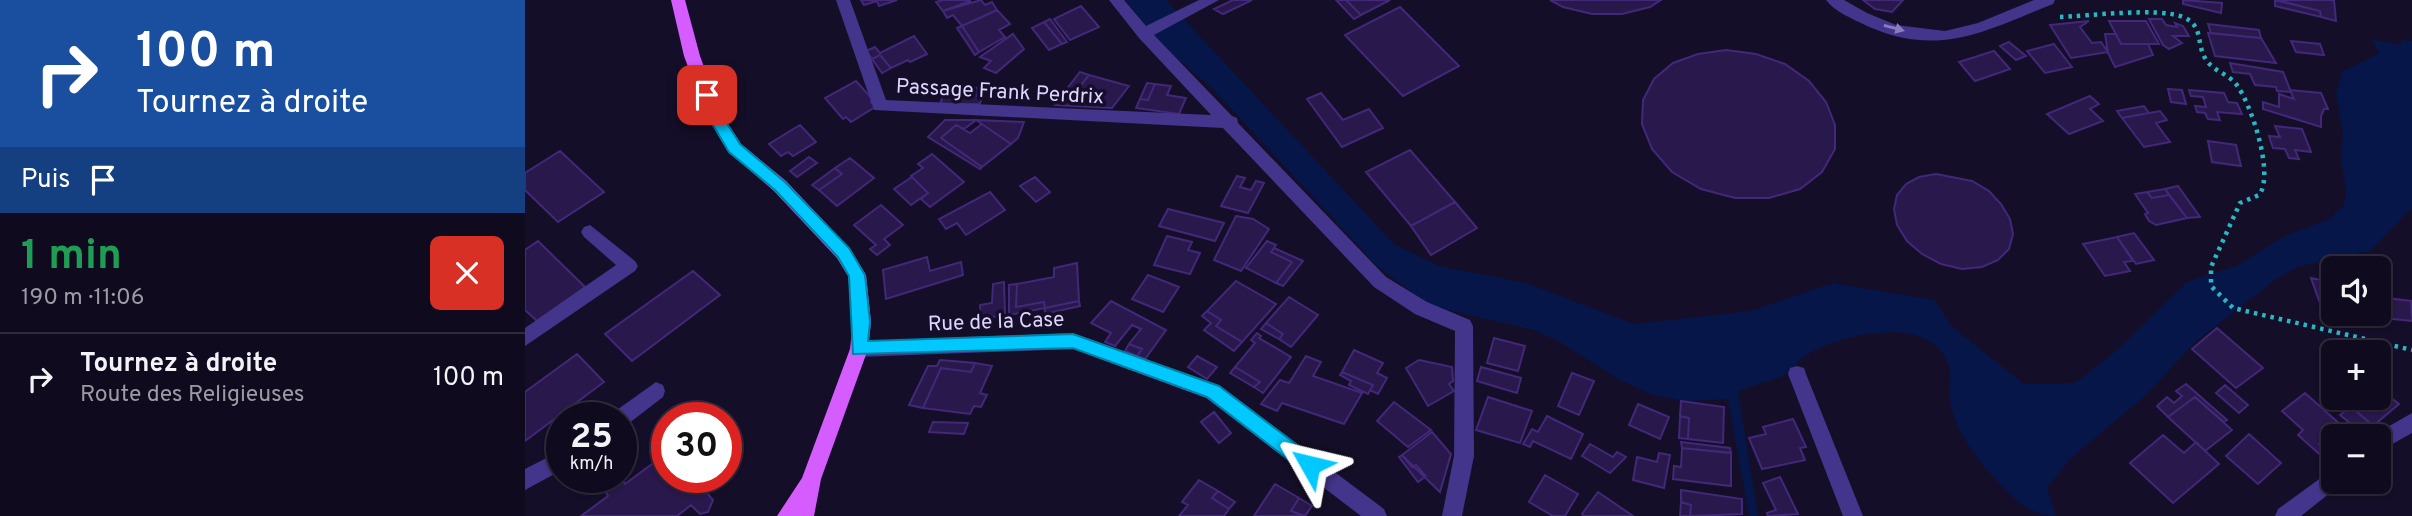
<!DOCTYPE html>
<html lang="fr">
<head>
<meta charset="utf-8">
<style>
	:root { --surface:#100a1e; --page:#1e182b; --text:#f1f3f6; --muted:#9c9aa4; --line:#302b3c }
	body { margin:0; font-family:Overpass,sans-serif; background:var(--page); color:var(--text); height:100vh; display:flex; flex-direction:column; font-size:26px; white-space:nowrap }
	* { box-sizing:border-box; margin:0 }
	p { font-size:23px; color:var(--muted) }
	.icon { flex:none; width:38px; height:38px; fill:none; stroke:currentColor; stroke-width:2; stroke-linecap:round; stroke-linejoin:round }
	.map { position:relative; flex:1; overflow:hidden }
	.panel { display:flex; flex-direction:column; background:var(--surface); width:525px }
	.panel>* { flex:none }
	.banner { background:#1a4fa0; color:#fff; overflow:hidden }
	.tools { position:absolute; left:1796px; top:256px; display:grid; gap:14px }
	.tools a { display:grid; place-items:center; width:70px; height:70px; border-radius:10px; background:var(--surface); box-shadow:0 2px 5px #0004,0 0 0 2px var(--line); font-size:35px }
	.speed { position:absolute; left:21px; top:402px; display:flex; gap:14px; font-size:35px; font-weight:700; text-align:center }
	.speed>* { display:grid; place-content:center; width:91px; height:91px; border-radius:50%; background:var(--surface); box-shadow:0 2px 5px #0004,0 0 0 2px var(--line); line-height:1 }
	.speed small { font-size:18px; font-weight:400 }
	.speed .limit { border:10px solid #d22; background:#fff; color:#111 }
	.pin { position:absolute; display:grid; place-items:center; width:60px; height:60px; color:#fff; margin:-30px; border-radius:14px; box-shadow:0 4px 10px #0006 }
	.me { position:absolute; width:77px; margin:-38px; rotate:307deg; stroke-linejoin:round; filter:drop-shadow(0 0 5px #0008) }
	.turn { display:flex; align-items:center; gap:24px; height:147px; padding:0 21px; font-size:32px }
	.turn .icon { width:91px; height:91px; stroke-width:2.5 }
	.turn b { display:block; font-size:49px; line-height:60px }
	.then { display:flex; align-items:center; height:66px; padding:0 21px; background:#0003; gap:14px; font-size:26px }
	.round { display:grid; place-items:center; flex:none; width:74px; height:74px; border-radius:10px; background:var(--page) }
	.headline { display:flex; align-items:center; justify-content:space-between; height:119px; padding:0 21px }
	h1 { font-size:42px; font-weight:700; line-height:52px; color:#1e9e55 }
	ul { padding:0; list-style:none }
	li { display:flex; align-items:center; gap:21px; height:91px; padding:0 21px; border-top:2px solid var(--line) }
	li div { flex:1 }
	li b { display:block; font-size:26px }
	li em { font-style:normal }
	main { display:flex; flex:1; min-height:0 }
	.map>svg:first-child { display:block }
</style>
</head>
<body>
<main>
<section class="panel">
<div class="banner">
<div class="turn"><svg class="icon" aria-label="right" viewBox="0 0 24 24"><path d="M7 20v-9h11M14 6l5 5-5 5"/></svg><div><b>100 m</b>Tournez à droite</div></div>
<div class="then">Puis<svg class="icon" aria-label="arrive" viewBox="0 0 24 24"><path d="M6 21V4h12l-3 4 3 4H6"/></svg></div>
</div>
<div class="headline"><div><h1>1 min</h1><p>190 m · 11:06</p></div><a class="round" style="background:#d93025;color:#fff"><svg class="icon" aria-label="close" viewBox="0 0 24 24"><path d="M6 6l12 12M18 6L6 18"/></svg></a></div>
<ul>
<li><svg class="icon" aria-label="right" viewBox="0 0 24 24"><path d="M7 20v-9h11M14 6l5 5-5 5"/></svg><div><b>Tournez à droite</b><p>Route des Religieuses</p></div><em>100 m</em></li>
</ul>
</section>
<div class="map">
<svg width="1887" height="516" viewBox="0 0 1887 516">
	<rect width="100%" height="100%" fill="#150e28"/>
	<path fill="#061649" d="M600,0H641L869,244L914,266L1001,283L1109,324L1225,311L1308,283L1410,300L1426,326L1499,384L1550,383L1591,351L1662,282L1711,266L1758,237L1804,219L1819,206L1821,189L1816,160L1818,133L1811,94L1817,72L1854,53L1847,39L1876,45V40L1887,41V208L1845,251L1772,267L1750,280L1670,342L1620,396L1547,457L1522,488L1531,516C1508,516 1492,502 1477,486C1457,466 1431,434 1426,405C1423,392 1428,377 1423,363C1403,312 1312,335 1278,357C1273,361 1269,369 1263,373C1248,381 1229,384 1213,392L1233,516H1224L1203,399L1161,401L1127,395L1091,378L1035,342L1009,330L905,306L853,267L687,88L635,44Z"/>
	<path fill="#28184b" stroke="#422879" stroke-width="2" d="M336,0H372L354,6L352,1L339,5Z
		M418,0H444L445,1L418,11L411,2Z
		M456,0L460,5L467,2L472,10L437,26L428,15L422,18L418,11Z
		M708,0H727L698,14L689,9Z
		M811,0H821L836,15L829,19Z
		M821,0H865L836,15Z
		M1025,0H1136L1125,7L1097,14H1067L1038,7Z
		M1338,0H1378L1367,12L1350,9Z
		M1658,0L1697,3L1696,13L1658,4Z
		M1750,0L1795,11L1796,17L1750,6Z
		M1752,0H1809L1811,21L1796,17L1795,11Z
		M556,6L574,27L545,40L529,19Z
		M875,7L934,66L878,96L820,35Z
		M472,10L485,24L474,30L480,37L454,52L437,26Z
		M525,19L542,42L537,44L519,22Z
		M1624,19H1637L1641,25L1652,27L1650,23L1658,26L1664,36H1648L1657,43L1644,49L1638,45Z
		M1564,21L1555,27L1567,43L1576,42L1583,52L1546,58L1525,25Z
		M1584,21H1621L1634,44H1596Z
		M519,22L537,44L524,50L507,28Z
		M1683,24L1734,30L1736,38L1686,33Z
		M437,26L454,52L450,55L432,28Z
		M1683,33L1736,38L1751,63L1690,56Z
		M488,34L499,49L471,73L459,68L466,61L455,57Z
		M1580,34H1591L1596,44H1623L1628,55L1590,67L1583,53Z
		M389,36L402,54L385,62L383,60L366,68L355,55L347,59L341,51L350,47L355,53Z
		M1766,41L1795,44L1799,55L1771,52Z
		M1484,42L1501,56L1491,60L1475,46Z
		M1529,44L1547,67L1520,73L1502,51Z
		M1201,50L1231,54L1260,64L1284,81L1301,102L1310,125V149L1297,172L1275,189L1244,198H1210L1176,189L1147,172L1127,149L1117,124L1118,100L1129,79L1148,63L1173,54Z
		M1469,51L1485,69L1450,81L1434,62Z
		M355,55L366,68L357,73L347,59Z
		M1705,63L1758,72L1766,92L1752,91L1751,87L1730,85L1725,74L1708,72Z
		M555,72L564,75L550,93L540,91Z
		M564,75L604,86L587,108L530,105L540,91L550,93Z
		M331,81L349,101L346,102L350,107L326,122L321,117L318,119L300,98Z
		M622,83L630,84L623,100L615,99Z
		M630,84L646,86L642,95L661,98L654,114L611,108L615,99L623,100Z
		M427,86L454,88L452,96H457L455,104H415L419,93H424Z
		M1643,89L1657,90L1661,104L1646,102Z
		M1664,90L1699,93L1703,102L1712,103L1717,114L1692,112L1695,120L1683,119L1680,113L1672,112L1670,106L1681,107L1678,97L1666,96Z
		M1765,90L1796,93L1803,109H1799L1796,116V127L1738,109V102L1754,107V94L1769,99Z
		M796,93L818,120L844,109L858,128L817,147L782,99Z
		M1565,96L1574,104L1565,109L1578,121L1544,134L1522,114Z
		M1619,106L1624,113L1597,118L1592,111Z
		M1635,111L1642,120L1631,123L1645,142L1619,147L1597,118Z
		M420,120H451L439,129L431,125L416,138L457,167L455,169L403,137Z
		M451,120L499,122L493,138L486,144Z
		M457,124L486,144L457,167L416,138L431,125L445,133Z
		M275,125L291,142L268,156L263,152L256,156L244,144Z
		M1750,126L1777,129L1786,152L1770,150L1774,159L1764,158L1760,149L1748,148L1744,136L1755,137Z
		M1683,141L1711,145L1716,166L1687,162Z
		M885,150L930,202L886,226L841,172Z
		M35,151L79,192L33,222L0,190V173Z
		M407,154L439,182L405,207L396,199L403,193L386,176L398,168L393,164Z
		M284,157L292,163L272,177L265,171Z
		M325,158L349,178L312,206L294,190L317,174L310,168Z
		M310,168L317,174L294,190L287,185Z
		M1411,174L1447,181L1464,191L1476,204L1485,219L1488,234L1484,249L1473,260L1457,267L1437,269L1416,264L1397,254L1382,241L1372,225L1369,209L1372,195L1381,184L1394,177Z
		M712,176L720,178L715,187L726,190L731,181L739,183L723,213L696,206Z
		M387,177L403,193L386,205L369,189Z
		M510,177L525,192L511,202L495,186Z
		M1653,186L1675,217L1662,218L1640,189Z
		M1640,189L1644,195L1627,198L1622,192Z
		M465,192L480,210L441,235L432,223L421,229L414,219Z
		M1622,192L1627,198L1644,195L1662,218L1631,225L1624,221L1620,214L1623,213L1610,194Z
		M930,202L952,228L906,255L886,226Z
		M356,205L378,225L359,239L365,245L352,255L345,249L351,245L329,225Z
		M643,209L699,223L690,241L634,226Z
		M711,216L728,219L744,229L716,271L689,260Z
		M1609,233L1629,260L1611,264L1592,237Z
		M642,236L667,242L663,250L675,253L665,274L629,265Z
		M1592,237L1608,261L1599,262L1605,271L1580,276L1558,244Z
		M13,241L60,287L12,321L0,310V250Z
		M742,241L751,245L746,252L767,262L751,283L721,268Z
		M749,248L778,261L758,286L751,283L767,262L746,252Z
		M402,257L405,271L436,262L438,275L361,299L358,270Z
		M552,263L554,301L520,308L519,302L491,307L492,284L529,277V268Z
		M168,271L195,295L107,361L80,334Z
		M623,275L654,287L638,312L607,299Z
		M1786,278L1796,280L1811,319L1800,317Z
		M1796,280L1808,281V311Z
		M711,281L751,304L717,342L691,326L696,320L682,311Z
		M479,282L480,315L456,319L455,305L467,303L468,284Z
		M492,284L491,307L519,302L520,308L484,315V285Z
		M764,297L793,315L766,347L754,339L758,334L741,323Z
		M1853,297L1886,301L1887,321L1849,317L1848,313H1853Z
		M554,301L555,306L520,314V308Z
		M586,301L641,330L620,359L612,356L617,349L604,344L616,329L607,325L590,346L580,342L586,333L566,323Z
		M682,311L696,320L691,326L717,342L709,351L679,330L686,323L677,316Z
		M1809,313H1838L1842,322L1811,319Z
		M741,323L758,334L754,339L736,329Z
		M1692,328L1738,368L1711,388L1667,349Z
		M732,333L736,336L734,338L766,357L738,393L729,387L735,382L710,367L730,343L726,340Z
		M969,338L1000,346L993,371L962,363Z
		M604,344L617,349L612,356L600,351Z
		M829,350L858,363L852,373L862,378L853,394L845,390L848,385L817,372Z
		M52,354L79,382L0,441V392Z
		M672,356L692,367L682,379L663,367Z
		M781,356L796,362L788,376L837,393L819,424L757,403L752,411L736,404L755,380L764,383Z
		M415,360L450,363L446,372L416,368L398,408L384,405L403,366H412Z
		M894,360L927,367L928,381L924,384L929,391L903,406L881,368Z
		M450,363L467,366L455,393L462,395L456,407L449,406L445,414L398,408L416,368L446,372Z
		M710,367L735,382L729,387L705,373Z
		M956,367L996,378L992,393L952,381Z
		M817,372L848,385L843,394L824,385L826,381L815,375Z
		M1047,373L1069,381L1054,415L1033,406Z
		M1661,384L1702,420L1699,422L1670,397L1643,417L1632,406L1642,397L1649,403L1657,396L1651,391Z
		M1700,385L1723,405L1714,413L1691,393Z
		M1853,388L1874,404L1848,426L1819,400L1853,397Z
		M1780,393L1817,426L1794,444L1806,455L1801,460L1773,435L1778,430L1757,411Z
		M963,397L1007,411L995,443L951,430Z
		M1670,397L1707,430L1680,451L1643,417Z
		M1156,401L1199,407L1198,443L1163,439L1164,418L1155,416Z
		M869,402L906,430L883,447L852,421Z
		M1113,404L1144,417L1135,439L1104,425Z
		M1826,407L1851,428L1841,436L1815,415Z
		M689,412L706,433L694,443L676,422Z
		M1022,416L1058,434L1046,459L1008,441L1005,447L998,444L1007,429L1013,432Z
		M1155,416L1164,418L1163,439L1154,438Z
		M1268,419L1281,447L1275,448L1280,460L1237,469L1224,438L1241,434L1238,427Z
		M408,422L443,423L439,434L404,432Z
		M1817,426L1826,433L1808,436V447L1802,452L1794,444Z
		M907,432L926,454L915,492L877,455Z
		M1724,434L1756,463L1733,484L1701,456Z
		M1638,435L1659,453L1671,442L1694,464L1648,503L1605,463Z
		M139,441L142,444V478H196L198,481L182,493L188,500L183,512L175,514L166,505L152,516H56L83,496L78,487L82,479L95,478L100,484L131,461L125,452L130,444Z
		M1156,442L1205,448L1206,453L1157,448Z
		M1065,444L1088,457L1092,452L1101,457L1085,473L1057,456Z
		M1157,448L1206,453V486L1148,479L1149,466L1156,467Z
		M1134,453L1145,455L1139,488L1108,480L1112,457L1132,462Z
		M877,455L887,467L891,465L901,476L893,482L874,457Z
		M1020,475L1053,494L1040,516H1028L1004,502Z
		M1255,477L1273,514L1243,516L1242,513L1251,510L1238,483Z
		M674,480L693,491L687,498L704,509L699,516H654L663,505L657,502Z
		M750,484L774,498L766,511L778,516H729Z
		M1156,490L1217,499V514L1165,516L1166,505L1156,502Z
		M693,491L710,502L704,509L687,498Z
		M1073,492L1108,516H1059L1057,514Z
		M774,498L787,506L780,516L766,511Z
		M1156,502L1166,505L1165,516H1155Z"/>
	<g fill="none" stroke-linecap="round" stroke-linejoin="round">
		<path stroke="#25bac3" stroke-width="4.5" stroke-dasharray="3.5 5" stroke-linecap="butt" d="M1535,17C1564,16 1633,7 1658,17C1680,26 1670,45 1682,61C1689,71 1703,74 1711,84C1726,103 1750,175 1734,195L1715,203L1686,267V286L1708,308L1887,350"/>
		<path fill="#42358b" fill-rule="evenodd" d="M311,0H325L361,100L686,115L614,38L584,0H599L621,26L674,0H694L629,35L707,116L712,118L713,123L861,277L902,302L945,320L948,326L949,456L937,516H917L929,456L930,331L890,314L849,287L698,128L349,110Z
			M1301,0H1319L1342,13L1371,25L1420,31L1453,23L1509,0H1530L1528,4C1460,31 1415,58 1342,26C1328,19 1310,12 1301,0Z
			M65,225L110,261L113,266L110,271L0,346V328L91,265L59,237L56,232L59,227Z
			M548,333L695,386L859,509L862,516H836L681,398L548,349L334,357L327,355L325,349L327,343L334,341Z
			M1272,366L1279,368L1281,374L1338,516H1318L1263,374L1265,368Z
			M131,382L138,385L140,391L138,397L103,424L96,427V418H86L89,412Z
			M1887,413V433L1853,452V436H1847Z
			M37,450V470L0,490V469Z
			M1808,469V481H1817L1815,485L1776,516H1750L1753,509Z"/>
		<path fill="#d55cff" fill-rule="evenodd" d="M146,0H160L175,56L196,113L216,144L261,181L324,248L341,275L346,322L343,349L296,479L289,516H252L277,478L325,349L328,322L323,276L312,258L249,191L204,152L181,115L159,56Z"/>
	</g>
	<defs><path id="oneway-solid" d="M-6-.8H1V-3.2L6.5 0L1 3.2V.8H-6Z" transform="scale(1.75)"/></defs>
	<use fill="#897dbf" href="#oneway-solid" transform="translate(1369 28) rotate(15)"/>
	<path fill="#01c8ff" stroke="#0182a6" stroke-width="2" d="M182,90L187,91L196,114L215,144L260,182L324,248L340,275L345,322L343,341L548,334L694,386L791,459L794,465L791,471L785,473L778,471L682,397L548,348L328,354L324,276L313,257L250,190L204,152L182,115L175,95Z"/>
	<g text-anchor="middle" stroke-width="7" stroke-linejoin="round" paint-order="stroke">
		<g font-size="21" fill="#dfd5ff" stroke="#150e28">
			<text transform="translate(475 91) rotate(3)" y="7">Passage Frank Perdrix</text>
			<text transform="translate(471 321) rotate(-2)" y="7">Rue de la Case</text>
		</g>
	</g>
</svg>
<div class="tools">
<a><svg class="icon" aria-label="sound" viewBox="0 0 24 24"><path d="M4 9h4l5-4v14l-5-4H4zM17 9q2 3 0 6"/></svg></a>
<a>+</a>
<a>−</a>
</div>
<div class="speed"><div>25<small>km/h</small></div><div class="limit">30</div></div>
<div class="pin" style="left:182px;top:95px;background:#d93025"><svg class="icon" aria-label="arrive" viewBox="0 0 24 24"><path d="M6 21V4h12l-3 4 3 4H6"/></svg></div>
<svg class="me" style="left:785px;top:465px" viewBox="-20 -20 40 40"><path d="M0-17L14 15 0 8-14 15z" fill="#01c8ff" stroke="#fff" stroke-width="4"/></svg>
</div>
</main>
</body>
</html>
